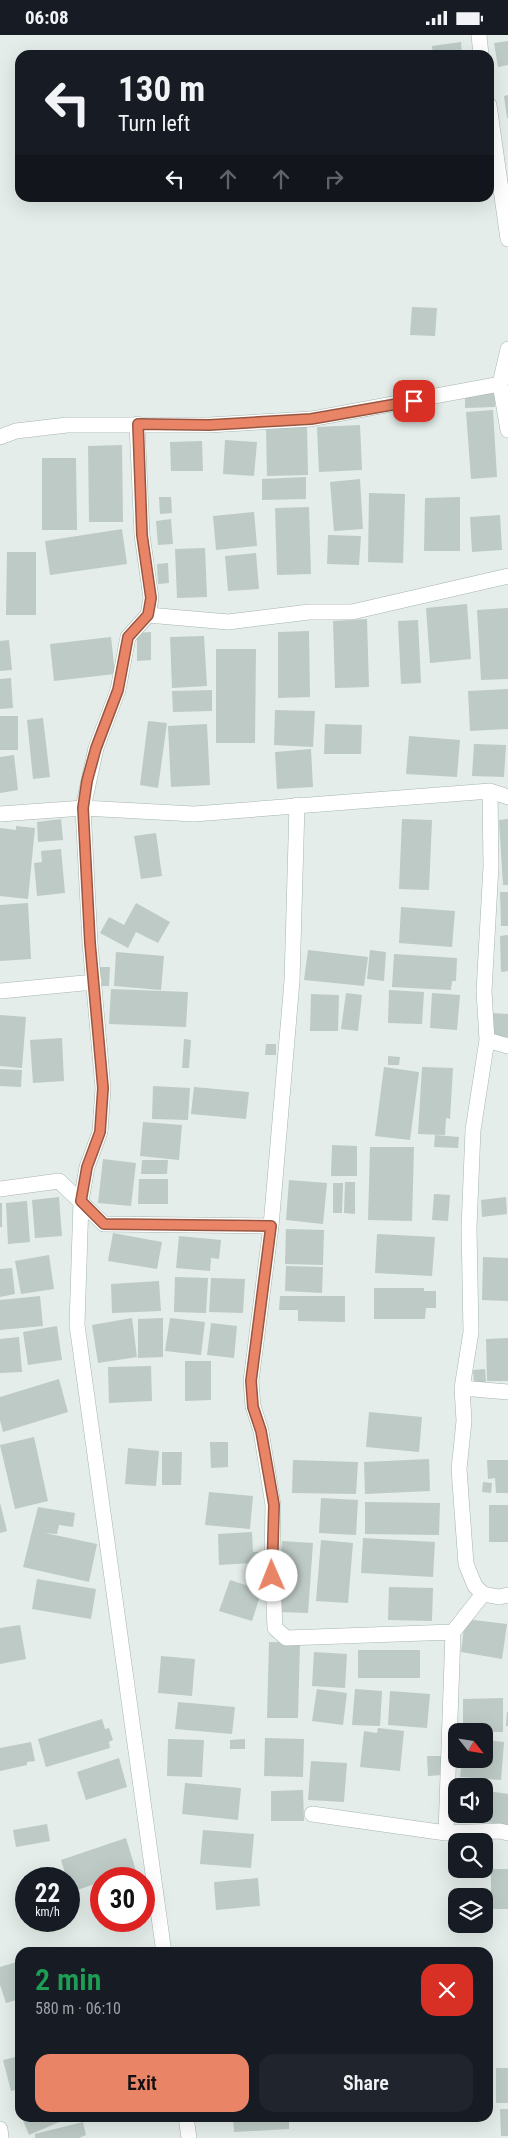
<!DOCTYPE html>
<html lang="en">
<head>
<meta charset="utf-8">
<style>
	:root { --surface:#171b24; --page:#20242c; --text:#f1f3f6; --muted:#9ea1a6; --accent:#e98566 }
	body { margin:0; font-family:"Roboto Condensed",sans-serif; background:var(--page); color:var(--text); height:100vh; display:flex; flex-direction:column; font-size:19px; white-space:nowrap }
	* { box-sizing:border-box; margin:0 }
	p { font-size:16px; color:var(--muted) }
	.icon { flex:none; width:28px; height:28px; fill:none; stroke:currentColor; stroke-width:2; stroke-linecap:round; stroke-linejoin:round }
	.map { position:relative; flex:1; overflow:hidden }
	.sheet { position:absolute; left:15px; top:1912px; width:478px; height:175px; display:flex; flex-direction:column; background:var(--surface); border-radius:15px; box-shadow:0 5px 20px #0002 }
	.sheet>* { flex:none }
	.hud { position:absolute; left:15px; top:15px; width:479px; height:152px; border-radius:15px; box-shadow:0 5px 20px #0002; background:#171b24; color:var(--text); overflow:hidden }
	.needle { width:32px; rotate:120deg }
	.controls { position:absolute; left:448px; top:1688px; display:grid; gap:10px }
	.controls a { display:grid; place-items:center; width:45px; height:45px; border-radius:10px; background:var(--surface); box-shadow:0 5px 20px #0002; font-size:25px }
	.speed { position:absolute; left:15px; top:1832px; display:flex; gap:10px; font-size:25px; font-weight:700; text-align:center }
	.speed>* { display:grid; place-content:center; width:65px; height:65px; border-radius:50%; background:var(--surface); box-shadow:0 5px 20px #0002; line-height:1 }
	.speed small { font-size:12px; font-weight:400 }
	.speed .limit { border:8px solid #d22; background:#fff; color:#111 }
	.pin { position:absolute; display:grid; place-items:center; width:42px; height:42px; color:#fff; margin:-21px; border-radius:10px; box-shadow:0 2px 8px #0006 }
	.me { position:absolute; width:55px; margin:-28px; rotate:359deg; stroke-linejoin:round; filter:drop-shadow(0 0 4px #0008) }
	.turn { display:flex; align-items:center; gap:18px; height:105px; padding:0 20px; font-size:22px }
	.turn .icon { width:65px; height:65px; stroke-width:2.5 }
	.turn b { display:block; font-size:35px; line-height:42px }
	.lanes { display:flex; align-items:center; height:48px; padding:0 20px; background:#0003; justify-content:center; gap:25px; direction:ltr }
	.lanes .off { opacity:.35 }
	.round { display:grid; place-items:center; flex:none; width:52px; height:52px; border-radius:15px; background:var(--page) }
	.head { display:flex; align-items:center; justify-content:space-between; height:85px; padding:0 20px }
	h1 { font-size:30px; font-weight:600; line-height:38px; color:#1e9e55 }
	.primary-button { display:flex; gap:10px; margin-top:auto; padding:10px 20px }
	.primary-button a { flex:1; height:58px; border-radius:15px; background:var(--accent); color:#111; font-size:20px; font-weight:600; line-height:58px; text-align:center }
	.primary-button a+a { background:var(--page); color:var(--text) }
	.status { display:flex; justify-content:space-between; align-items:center; height:35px; padding:0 25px; background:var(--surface); direction:ltr }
	.status svg { height:14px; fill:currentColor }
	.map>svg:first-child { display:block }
</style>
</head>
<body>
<div class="status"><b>06:08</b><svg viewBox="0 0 49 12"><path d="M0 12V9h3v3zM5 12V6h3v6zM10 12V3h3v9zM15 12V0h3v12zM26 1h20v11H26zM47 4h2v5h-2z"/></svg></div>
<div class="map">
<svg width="508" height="2103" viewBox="0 0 508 2103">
	<rect width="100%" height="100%" fill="#e4ede9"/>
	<path fill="#bdcac5" d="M508,6V30L498,32L494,8Z
		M461,7L462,20H433L432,11Z
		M508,60V83H507L504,61Z
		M412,272L437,273L435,301L410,300Z
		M495,358V372L465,373V359Z
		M493,375L497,442L471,444L466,377Z
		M360,390L362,435L319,437L317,392Z
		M307,391L308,440L267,441L266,392Z
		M225,405L257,407L254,441L223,439Z
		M202,406L203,436H171L170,407Z
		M122,410L123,487H89L88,411Z
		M42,423H76L77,495H42Z
		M306,442V464L262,465V444Z
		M360,444L363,494L334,496L330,447Z
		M369,458L405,459L403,528L368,527Z
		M159,462H171L172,478L160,479Z
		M460,462V516H424L425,463Z
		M309,472L311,539L277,540L275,473Z
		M254,477L257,511L216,515L213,481Z
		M500,480L502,515L472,517L470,482Z
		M171,484L173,509L158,510L156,486Z
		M122,494L127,529L50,540L45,506Z
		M328,500L361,501L359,530L327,529Z
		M205,513L207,562L177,563L175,514Z
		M7,517H36V580H6Z
		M256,518L259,554L228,556L225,521Z
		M168,528L169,548L158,549L157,529Z
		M467,569L471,624L430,628L426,573Z
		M508,573V644L481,645L477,575Z
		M367,584L369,652L335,653L333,586Z
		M418,585L421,648L401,649L398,586Z
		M309,596L310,662L278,663V597Z
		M151,597V625L137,626V598Z
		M204,601L207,651L172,653L170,602Z
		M111,602L115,639L54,646L50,609Z
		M9,605L12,635L0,636V606Z
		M216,614H256L255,708H216Z
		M11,643L13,673L0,674V644Z
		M508,654V694L470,696L468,656Z
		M212,655V676L173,677L172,656Z
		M275,675L315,676L313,712L274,710Z
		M0,681H18V715H0Z
		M43,683L50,742L33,744L27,685Z
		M148,686L167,688L158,753L140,750Z
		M207,689L210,750L171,752L168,691Z
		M325,689L362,690L361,719H324Z
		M409,701L460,705L457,742L406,739Z
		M474,709L506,710L504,742L472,741Z
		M311,714L313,752L277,754L275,717Z
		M14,720L18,755L0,758V722Z
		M61,784L63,805L38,807L37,787Z
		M402,784L432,785L429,855L399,854Z
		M508,784V850H503L499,785Z
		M16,791L35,793L28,864L0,861V793L16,795Z
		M156,798L162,841L141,844L134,801Z
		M61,814L65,858L37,861L34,828L42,827L41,816Z
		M500,857H508V891H501Z
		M28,868L31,924L0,926V870Z
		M136,868L170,887L158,908L136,897L128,913L100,898L109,882L124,890Z
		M401,872L455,876L452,912L399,908Z
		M508,900V936L501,937L500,901Z
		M308,915L368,922L364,951L304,945Z
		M370,915L386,917L384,946L367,944Z
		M116,917L164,921L161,955L114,951Z
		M394,919L457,923L456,946H452L451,955L392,952Z
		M96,932H110L109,951H96Z
		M111,954L188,957L186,992L109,989Z
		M389,955L424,957L422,989L388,988Z
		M346,958L362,960L358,996L341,994Z
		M432,958L460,960L457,995L430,993Z
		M311,959L339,960L338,996H310Z
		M491,978L508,979V1002H490Z
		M0,980L26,982L22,1033L0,1031Z
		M62,1003L64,1046L33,1048L30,1005Z
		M184,1004L191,1005L189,1033H182Z
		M266,1009H276V1020H265Z
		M388,1021L400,1022L399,1030H388Z
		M384,1032L419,1037L410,1105L375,1101Z
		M422,1032L453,1033L450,1084L446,1083L445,1100L418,1099Z
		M0,1034L22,1035L21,1052L0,1051Z
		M153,1051L190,1053L188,1085L152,1084Z
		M194,1052L249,1057L246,1084L191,1079Z
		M143,1087L182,1090L179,1125L140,1121Z
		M435,1100L459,1102L458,1113L434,1112Z
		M332,1110L357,1111V1141H331Z
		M370,1112H414L412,1186L368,1185Z
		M103,1124L136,1128L131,1171L98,1168Z
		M142,1125H168L167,1139H141Z
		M139,1144H168V1169H138Z
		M289,1145L327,1148L323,1189L286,1185Z
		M345,1147H355V1179L344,1178Z
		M333,1148H343L342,1178H333Z
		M434,1159L450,1160L448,1186L432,1185Z
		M59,1162L62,1201L35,1203L32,1165Z
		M506,1162L507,1179L482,1182L481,1165Z
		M27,1166L30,1207L8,1209L6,1168Z
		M0,1168H2V1192H0Z
		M286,1194L324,1195L323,1230L285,1229Z
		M113,1198L162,1207L157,1234L108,1226Z
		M377,1199L435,1202L432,1241L375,1238Z
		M179,1201L221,1205L219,1224L211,1223L210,1236L176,1233Z
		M49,1220L54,1254L21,1259L15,1226Z
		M483,1222L508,1223V1266L482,1265Z
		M286,1231L323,1232L322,1258L285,1256Z
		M12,1233L15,1259L0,1262V1234Z
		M175,1242L208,1243L206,1278L174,1277Z
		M211,1243L245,1244L243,1278L209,1277Z
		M159,1246L161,1276L112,1278L111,1249Z
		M374,1253H424V1256H436V1273H426L425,1284H374Z
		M40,1261L43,1291L0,1295V1265Z
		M280,1261H345V1287L298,1286V1275H279Z
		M132,1283L137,1322L98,1328L92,1290Z
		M163,1283V1322L138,1323V1284Z
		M170,1283L205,1287L201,1320L165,1316Z
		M211,1288L237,1291L234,1323L207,1320Z
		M57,1291L62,1325L28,1330L23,1297Z
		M19,1302L22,1337L0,1338V1304Z
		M508,1303V1346H487L486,1304Z
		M185,1326H211V1365L185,1366Z
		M151,1331L152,1366L109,1368L108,1332Z
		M485,1334L486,1347L474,1348L473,1335Z
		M59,1344L68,1377L3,1397L0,1385V1362Z
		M369,1377L422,1382L419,1417L366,1412Z
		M34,1402L48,1466L15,1474L0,1410Z
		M210,1407H228V1432L211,1433Z
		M128,1413L159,1416L156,1451L125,1449Z
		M162,1417H182L181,1450H162Z
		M429,1424L430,1456L365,1459L364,1427Z
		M293,1425L358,1427L356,1459L292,1458Z
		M487,1425H508V1458H496L495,1443L488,1444Z
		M483,1447L492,1448L491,1458L482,1457Z
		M209,1457L253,1461L250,1494L205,1490Z
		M321,1463L358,1465L356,1500L319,1498Z
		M365,1467L440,1468L439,1500L365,1499Z
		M0,1468L7,1496L0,1498Z
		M489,1470H508V1507H489Z
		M38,1472L75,1478L73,1492L59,1490L57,1499L45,1498L97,1509L89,1547L23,1532Z
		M252,1497L253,1517L267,1516L268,1538L254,1539L253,1528L219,1530L218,1499Z
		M363,1503L435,1507L433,1542L361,1538Z
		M321,1505L353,1508L348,1568L316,1566Z
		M282,1506L313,1508L308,1578L277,1577Z
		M37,1544L96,1554L91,1584L32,1574Z
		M230,1545L262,1555L252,1586L219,1576Z
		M389,1552L433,1553L432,1586L388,1585Z
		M465,1584L507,1589L502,1624L461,1617Z
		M20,1590L26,1624L0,1629V1593Z
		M269,1607L300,1608L298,1683H267Z
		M358,1615H420V1643H358Z
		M314,1617L347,1619L345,1653L312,1651Z
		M161,1621L195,1624L192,1661L158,1658Z
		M317,1654L347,1658L343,1690L312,1686Z
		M355,1654L382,1656L380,1691L352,1690Z
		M390,1656L430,1659L427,1693L388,1690Z
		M503,1663V1697L463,1696V1664Z
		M178,1667L235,1672L232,1699L175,1694Z
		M507,1677H508V1691H506Z
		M102,1684L105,1694L109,1693L113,1705L109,1707L110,1713L46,1732L38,1704Z
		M378,1693L404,1696L400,1736L360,1732L364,1696L377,1698Z
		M265,1703L304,1704L303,1742L264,1741Z
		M168,1704L204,1705L202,1742L167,1741Z
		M245,1704V1714H230V1705Z
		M484,1705L504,1707L501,1745L460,1742L462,1724H484Z
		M31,1707L35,1726L27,1727V1730L0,1736V1713Z
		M427,1721H441L442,1740L428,1741Z
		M119,1723L127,1752L86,1765L77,1737Z
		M311,1726L347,1728L344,1767L308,1765Z
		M185,1748L241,1753L238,1785L182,1779Z
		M303,1755L304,1786H271V1756Z
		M488,1756L508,1759V1790L484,1787Z
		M47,1789L50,1806L16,1812L13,1795Z
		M203,1795L254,1799L251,1833L200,1829Z
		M126,1803L136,1836L112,1844H101V1847L71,1857L69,1844H67L61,1825Z
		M491,1834H508V1874H491Z
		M258,1843L260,1871L216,1875L214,1847Z
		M61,1912L62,1918H46V1917Z
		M20,1926V1964L6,1968L0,1950V1932Z
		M20,2021V2054L11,2056L3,2025Z
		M496,2033H508V2068H496Z
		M500,2074H508V2101H501Z
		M24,2082H71L29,2100L22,2083Z
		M233,2082H289V2094L234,2097Z
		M83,2087L86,2100L79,2103H35V2099Z"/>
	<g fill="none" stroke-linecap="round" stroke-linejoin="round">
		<defs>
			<path id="minor" d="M479,0L481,20
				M489,70L508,204
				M508,314L500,349L508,395
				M137,389L142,500L151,563L148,580L128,602L118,655L96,713L83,773L90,908L103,1053L100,1097L87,1132L81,1166L77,1290L164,1918
				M0,402L16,396L67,390H209L311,384L500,349
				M148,580L228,587L309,577H352L508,541
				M490,756L491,831L484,956L487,1005L473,1095L469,1193L471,1297L462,1353L464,1386L459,1434L466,1529L475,1551L483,1559L499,1562L508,1560
				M297,770L292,946L271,1191L251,1346L253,1371L261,1396L273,1470L272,1524L275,1593L286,1603L453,1597
				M0,779L83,773L194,779L490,756L508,762
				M0,956L94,947
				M487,1005L508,1011
				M0,1154L59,1146L104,1189L271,1191
				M462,1353L508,1357
				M312,1779L446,1798L500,1796L508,1798
				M446,1798L453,1597L483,1559
				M186,2082L189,2103
				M0,2094L1,2103"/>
		</defs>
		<use href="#minor" stroke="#a7b5b0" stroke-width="16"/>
		<use href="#minor" stroke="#fff" stroke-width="15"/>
	</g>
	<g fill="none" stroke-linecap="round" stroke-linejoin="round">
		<defs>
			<path id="route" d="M272,1541L274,1470L261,1396L253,1372L251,1346L271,1191L104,1189L81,1166L87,1132L100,1097L103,1053L90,908L83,773L87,746L96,713L118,655L128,602L148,580L151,563L142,500L138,389L209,390L311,384L414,366"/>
		</defs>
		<use href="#route" stroke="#975642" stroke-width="12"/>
		<use href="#route" stroke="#e98566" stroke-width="9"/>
	</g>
</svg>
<div class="controls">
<a><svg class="needle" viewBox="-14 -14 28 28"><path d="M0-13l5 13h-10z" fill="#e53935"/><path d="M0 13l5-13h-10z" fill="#9ea1a6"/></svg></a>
<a><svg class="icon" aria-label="sound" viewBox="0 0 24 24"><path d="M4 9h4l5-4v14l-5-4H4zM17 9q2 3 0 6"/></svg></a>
<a><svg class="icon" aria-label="search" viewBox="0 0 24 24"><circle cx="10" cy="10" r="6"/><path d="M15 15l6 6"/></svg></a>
<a><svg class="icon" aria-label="layers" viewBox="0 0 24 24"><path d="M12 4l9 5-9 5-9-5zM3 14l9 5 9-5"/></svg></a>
</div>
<div class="speed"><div>22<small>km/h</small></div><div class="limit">30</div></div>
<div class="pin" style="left:414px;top:366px;background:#d93025"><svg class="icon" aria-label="arrive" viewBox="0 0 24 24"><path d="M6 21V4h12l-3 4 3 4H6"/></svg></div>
<svg class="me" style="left:272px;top:1541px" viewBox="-20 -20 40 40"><circle r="19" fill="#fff"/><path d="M0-13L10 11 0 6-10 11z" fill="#e98566"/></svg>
<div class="hud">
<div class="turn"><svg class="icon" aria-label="left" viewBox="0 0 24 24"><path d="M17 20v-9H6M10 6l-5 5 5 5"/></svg><div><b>130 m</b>Turn left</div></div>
<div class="lanes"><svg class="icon" aria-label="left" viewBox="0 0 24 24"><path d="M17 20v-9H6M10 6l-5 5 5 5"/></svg><svg class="icon off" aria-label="ahead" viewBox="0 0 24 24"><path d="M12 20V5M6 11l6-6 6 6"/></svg><svg class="icon off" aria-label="ahead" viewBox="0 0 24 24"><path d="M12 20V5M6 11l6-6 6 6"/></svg><svg class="icon off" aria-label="right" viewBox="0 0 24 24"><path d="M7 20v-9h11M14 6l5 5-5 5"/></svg></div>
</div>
<section class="sheet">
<div class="head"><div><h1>2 min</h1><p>580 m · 06:10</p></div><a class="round" style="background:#d93025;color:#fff"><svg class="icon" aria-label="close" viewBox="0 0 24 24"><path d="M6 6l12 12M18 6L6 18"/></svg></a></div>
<div class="primary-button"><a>Exit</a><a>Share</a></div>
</section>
</div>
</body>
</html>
